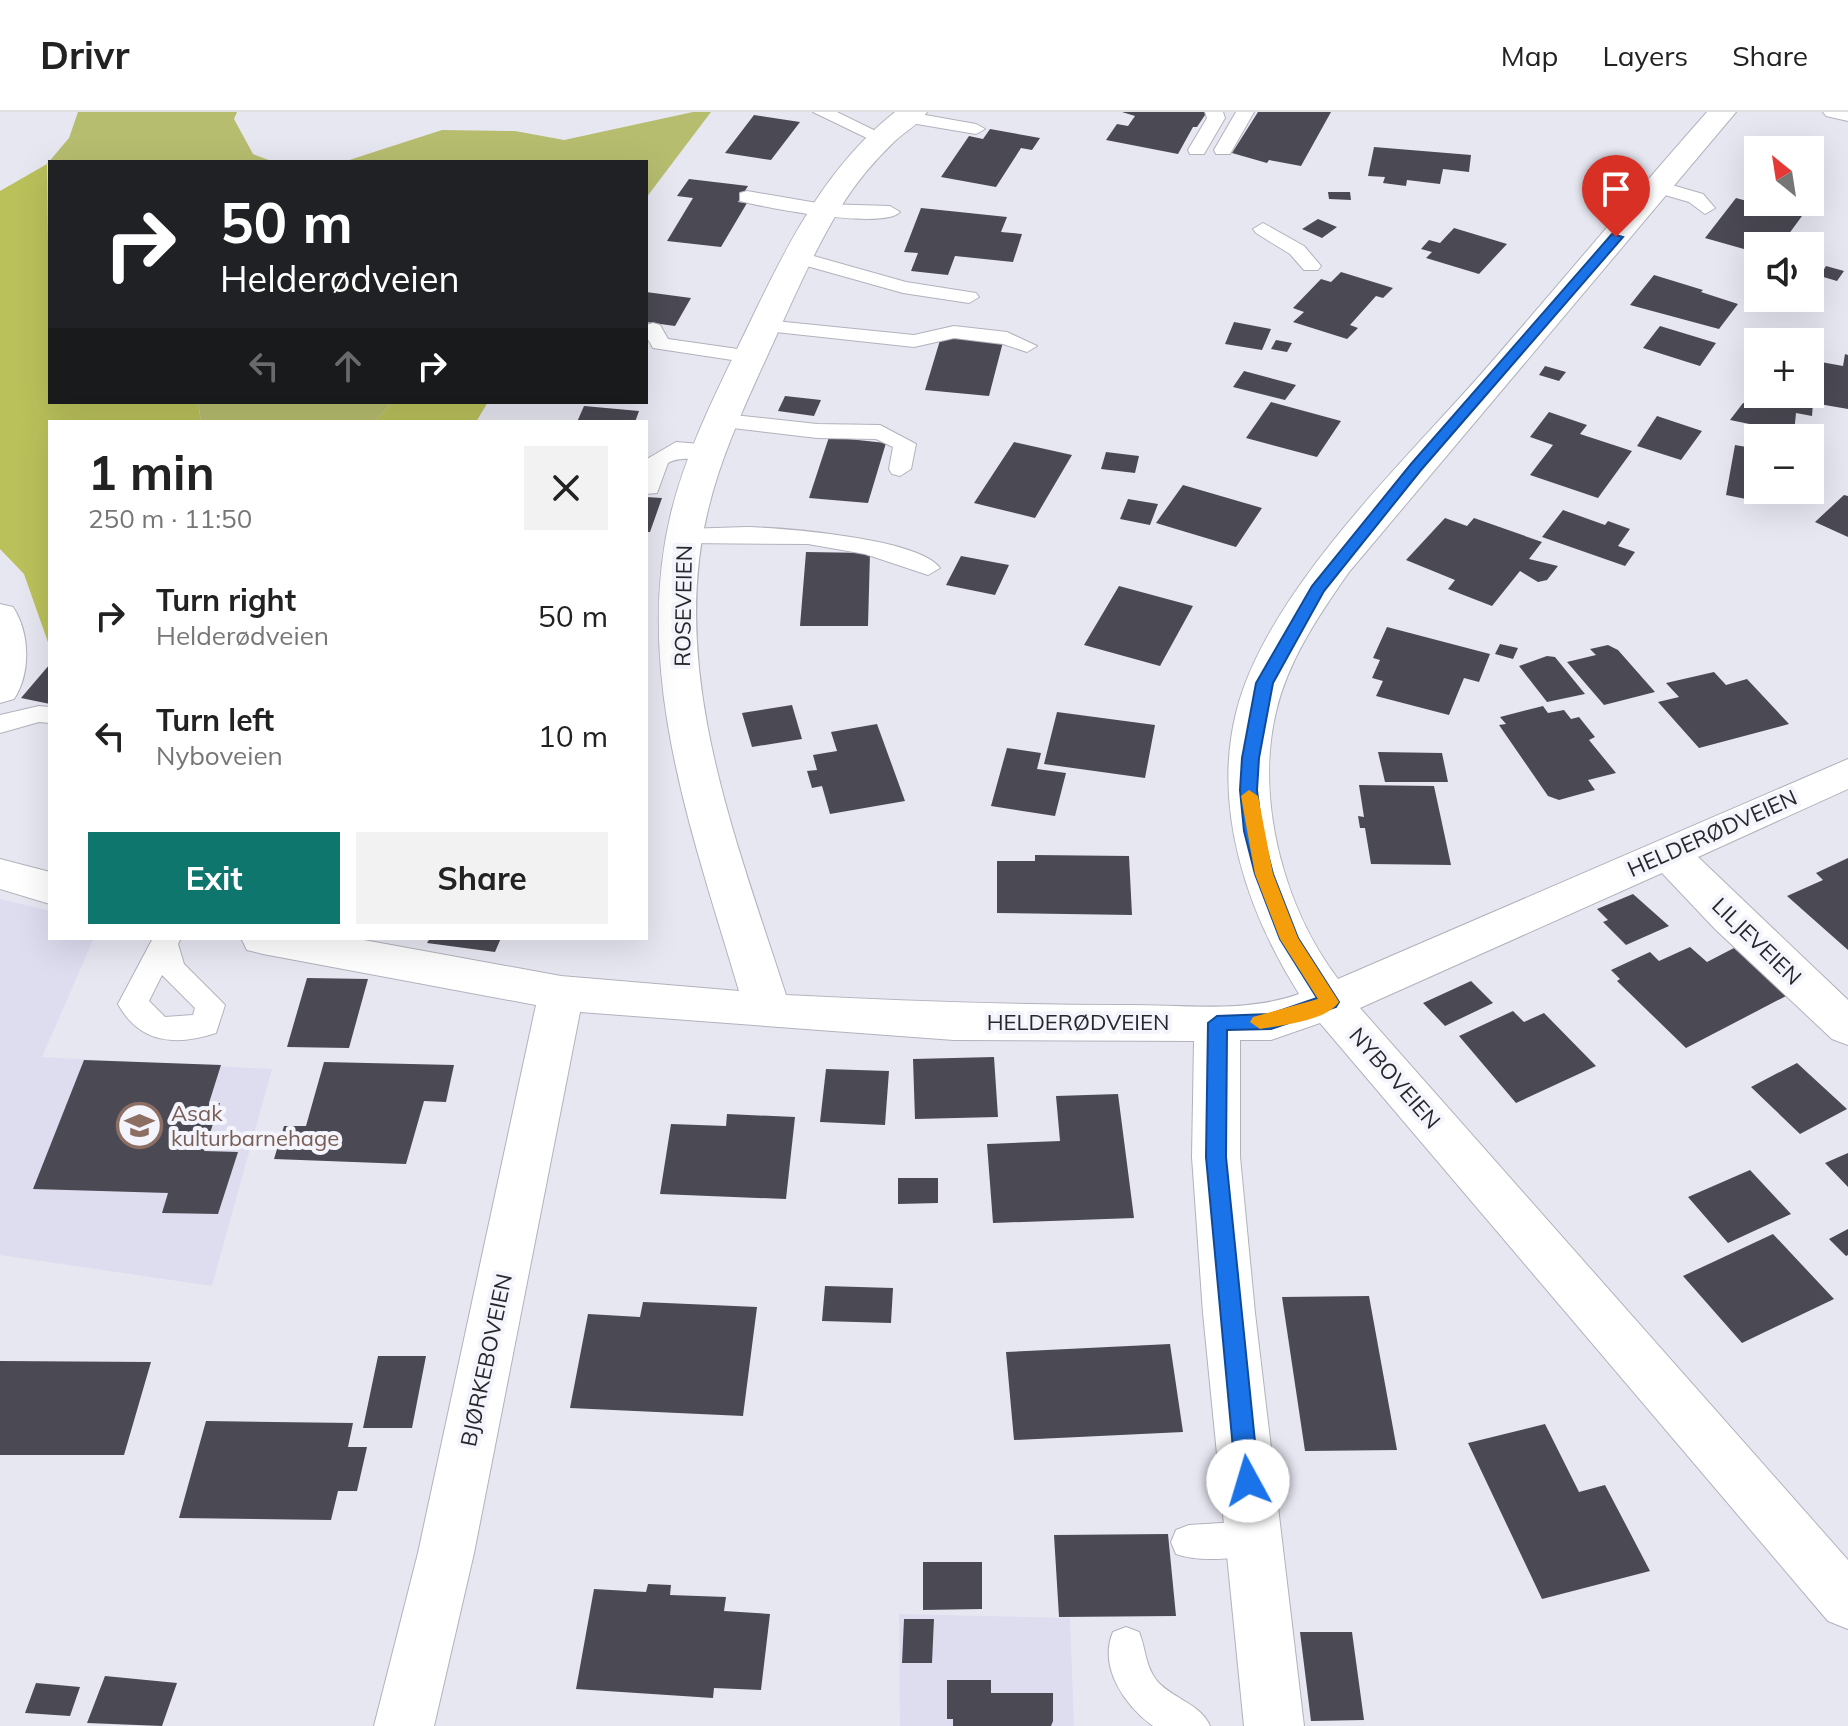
<!DOCTYPE html>
<html lang="en">
<head>
<meta charset="utf-8">
<style>
	:root { --surface:#fff; --page:#f2f2f2; --text:#222; --muted:#767676; --line:#e0e0e0; --accent:#0f766e }
	body { margin:0; font-family:Mulish,sans-serif; background:var(--page); color:var(--text); height:100vh; display:flex; flex-direction:column; font-size:30px; white-space:nowrap }
	* { box-sizing:border-box; margin:0 }
	p { font-size:26px; color:var(--muted) }
	.icon { flex:none; width:44px; height:44px; fill:none; stroke:currentColor; stroke-width:2; stroke-linecap:round; stroke-linejoin:round }
	.map { position:relative; flex:1; overflow:hidden }
	.sheet { position:absolute; left:48px; top:308px; width:600px; height:520px; display:flex; flex-direction:column; background:var(--surface); border-radius:0px; box-shadow:0 8px 32px #0002 }
	.sheet>* { flex:none }
	.top-card { position:absolute; left:48px; top:48px; width:600px; height:244px; border-radius:0px; box-shadow:0 8px 32px #0002; background:#202124; color:#fff; overflow:hidden }
	.needle { width:52px; rotate:330deg }
	.fabs { position:absolute; left:1744px; top:24px; display:grid; gap:16px }
	.fabs a { display:grid; place-items:center; width:80px; height:80px; border-radius:0px; background:var(--surface); box-shadow:0 8px 32px #0002; font-size:40px }
	.pin { position:absolute; display:grid; place-items:center; width:68px; height:68px; color:#fff; margin:-82px -34px; border-radius:50% 50% 50% 0; rotate:-45deg; box-shadow:0 0 8px #0007 }
	.pin .icon { rotate:45deg }
	.me { position:absolute; width:88px; margin:-44px; rotate:354deg; stroke-linejoin:round; filter:drop-shadow(0 0 6px #0008) }
	.turn { display:flex; align-items:center; gap:28px; height:168px; padding:0 40px; font-size:36px }
	.turn .icon { width:104px; height:104px; stroke-width:2.5 }
	.turn b { display:block; font-size:56px; line-height:68px }
	.lanes { display:flex; align-items:center; height:76px; padding:0 40px; background:#0003; justify-content:center; gap:40px; direction:ltr }
	.lanes .off { opacity:.35 }
	.round { display:grid; place-items:center; flex:none; width:84px; height:84px; border-radius:0px; background:var(--page) }
	.head { display:flex; align-items:center; justify-content:space-between; height:136px; padding:0 40px }
	h1 { font-size:48px; font-weight:700; line-height:60px }
	.primary-button { display:flex; gap:16px; margin-top:auto; padding:16px 40px }
	.primary-button a { flex:1; height:92px; border-radius:0px; background:var(--accent); color:#fff; font-size:32px; font-weight:700; line-height:92px; text-align:center }
	.primary-button a+a { background:var(--page); color:var(--text) }
	ul { padding:0; list-style:none }
	li { display:flex; align-items:center; gap:24px; height:120px; padding:0 40px }
	li div { flex:1 }
	li b { display:block; font-size:30px }
	li em { font-style:normal }
	header { display:flex; align-items:center; gap:48px; box-sizing:border-box; height:112px; padding:0 40px; background:var(--surface); border-bottom:2px solid var(--line) }
	header strong { font-size:38px }
	nav { display:flex; gap:44px; margin-inline-start:auto; font-size:28px }
	.map>svg:first-child { display:block }
</style>
</head>
<body>
<header>
<strong>Drivr</strong>
<nav><a>Map</a><a>Layers</a><a>Share</a></nav>
</header>
<div class="map">
<svg width="1848" height="1614" viewBox="0 0 1848 1614">
	<rect width="100%" height="100%" fill="#e7e7f2"/>
	<path fill="#deddf0" d="M0,787L50,799V826H94L42,945L272,957L212,1174L0,1143Z
		M899,1502L1070,1506L1074,1614H900Z"/>
	<path fill="#b7bd6f" d="M78,0H237L234,7L253,42L274,50L47,52L69,26Z
		M693,0H711L646,86V50H343L442,18L515,19L564,28Z
		M198,290H393L374,310H201Z"/>
	<path fill="#bac15b" d="M47,52L50,290H198L201,310H50V536L24,462L0,437V79Z
		M393,290H488L476,310H374Z"/>
	<path fill="#4b4a54" d="M1122,0H1207L1197,15H1193L1178,42L1106,28L1117,12L1128,14L1135,4Z
		M1258,0H1331L1301,54L1269,48L1267,51L1232,41Z
		M754,3L800,10L771,48L725,41Z
		M990,17L1040,26L1032,38L1021,36L996,75L941,65L969,24L983,27Z
		M1374,35L1471,43L1469,60L1443,57L1440,72L1407,68L1406,74L1383,71L1385,65L1368,64Z
		M689,67L748,74L738,90L747,91L721,135L667,129L693,86L677,84Z
		M1328,80H1350L1351,88L1329,87Z
		M1736,86L1802,104L1780,134H1758V141L1705,126Z
		M921,96L1007,105L1001,120L1022,122L1013,150L955,144L948,163L911,159L918,141L904,140Z
		M1318,107L1337,115L1322,126L1302,117Z
		M1454,116L1507,132L1479,162L1426,146L1432,140L1421,137L1429,128L1440,131Z
		M1826,154L1844,159L1837,169L1820,164Z
		M1341,160L1393,176L1383,186L1376,184L1350,213L1358,216L1347,227L1293,210L1304,200L1293,196L1321,167L1331,170Z
		M1654,163L1703,178L1701,180L1738,192L1719,217L1630,193Z
		M646,180L691,186L675,214L646,210Z
		M1234,210L1271,217L1262,238L1225,232Z
		M1660,214L1716,231L1700,254L1643,236Z
		M941,225L1003,230L989,284L925,278Z
		M1276,228L1292,231L1287,240L1271,237Z
		M1845,242L1848,243V297L1813,291L1812,304L1796,301L1794,321L1730,308L1743,291L1769,294L1770,283L1799,287L1800,282H1810V248L1843,254Z
		M1545,254L1566,260L1559,269L1539,263Z
		M1244,259L1296,273L1285,288L1233,275Z
		M785,284L821,288L814,304L778,299Z
		M1271,290L1341,309L1317,345L1246,326Z
		M584,294L639,299L635,310H577Z
		M1549,300L1587,313L1580,322L1632,339L1598,386L1530,363L1553,333L1530,325Z
		M1657,304L1702,319L1681,348L1637,334Z
		M829,325L886,331L868,391L809,386Z
		M1014,330L1072,343L1035,406L974,391Z
		M1735,333L1758,337V378H1773L1771,392L1726,383Z
		M1106,340L1139,344L1135,361L1101,357Z
		M1810,347L1817,348L1812,385L1792,379L1810,378Z
		M1183,373L1262,396L1236,435L1156,411Z
		M1844,383L1848,384V425L1815,410Z
		M646,385L662,386L650,420H646Z
		M1128,387L1158,392L1150,413L1120,407Z
		M1563,398L1605,413L1608,409L1630,417L1618,434L1635,440L1625,454L1542,425Z
		M1445,406L1467,414L1474,406L1542,430L1529,447L1558,454L1547,468L1538,470L1520,459L1492,494L1448,477L1455,468L1406,448Z
		M806,440L870,441L868,514H800Z
		M961,444L1009,453L995,483L946,473Z
		M1119,474L1193,494L1160,554L1084,533Z
		M1387,515L1490,542L1479,570L1464,566L1449,603L1376,584L1383,569L1372,566L1380,548L1373,546Z
		M1500,532L1518,536L1513,547L1495,542Z
		M1608,533L1618,538L1655,580L1604,593L1567,550L1596,543L1590,537Z
		M1547,544L1555,545L1585,582L1547,590L1519,554Z
		M50,552V592L21,586Z
		M1714,560L1726,573L1747,567L1789,612L1699,636L1658,590L1679,585L1666,571Z
		M792,593L802,627L752,635L742,601Z
		M1543,594L1548,601L1564,598L1571,607L1579,605L1595,625L1589,628L1616,661L1588,668L1595,678L1559,688L1548,684L1499,613L1506,612L1500,605Z
		M1057,600L1155,613L1145,666L1044,652Z
		M877,612L905,689L830,702L822,674L812,676L807,659L817,658L813,643L837,639L831,620Z
		M1007,636L1041,641L1037,657L1066,661L1055,704L991,694Z
		M1378,640L1442,641L1448,670H1385Z
		M1359,673L1434,674L1451,753L1371,752L1365,716H1360L1358,704L1364,705Z
		M1035,743L1129,744L1132,803L997,801V749H1035Z
		M1848,746V838L1787,784L1823,768L1816,761Z
		M1633,782L1669,814L1626,833L1603,810L1608,808L1597,797Z
		M430,826H501L495,840L427,831Z
		M1690,835L1707,850L1734,836L1786,884L1686,936L1617,869L1620,867L1611,858L1650,840L1659,849Z
		M307,866L368,867L349,936L287,935Z
		M1471,869L1493,891L1445,914L1423,891Z
		M1513,899L1524,910L1544,901L1596,954L1516,991L1459,924Z
		M994,945L998,1005L915,1007L913,947Z
		M84,948L221,953L209,991H220L204,1039L238,1040L218,1102L162,1101L168,1081L33,1077Z
		M324,950L454,953L446,990L424,989L406,1052L274,1047L284,1014H306Z
		M1797,951L1847,997L1800,1022L1751,975Z
		M826,957L889,959L885,1013L820,1010Z
		M1118,982L1134,1106L993,1111L987,1032L1060,1029L1056,984Z
		M727,1002L795,1005L786,1087L660,1082L671,1012L726,1014Z
		M1848,1041V1075L1825,1051Z
		M1750,1058L1791,1102L1728,1131L1688,1085Z
		M898,1066H938V1091L898,1092Z
		M1848,1117V1143L1846,1144L1829,1127Z
		M1773,1122L1834,1187L1742,1231L1683,1164Z
		M825,1174L893,1176L891,1211L822,1209Z
		M1369,1184L1397,1338L1305,1339L1282,1185Z
		M643,1190L757,1195L743,1304L570,1296L588,1202L640,1205Z
		M1170,1232L1183,1320L1014,1328L1006,1240Z
		M378,1244H426L412,1316H363Z
		M0,1249L151,1250L124,1343H0Z
		M206,1309L353,1311L348,1335H367L357,1379H338L331,1408L179,1406Z
		M1545,1312L1579,1380L1605,1373L1650,1459L1542,1487L1468,1331Z
		M1168,1422L1176,1504L1059,1505L1054,1423Z
		M923,1450H982V1497L923,1498Z
		M648,1472L671,1473L670,1483L726,1485L724,1499L770,1502L761,1578L714,1576L713,1586L576,1577L594,1477L646,1480Z
		M904,1507H934L932,1551H902Z
		M1300,1520H1352L1364,1608L1311,1609Z
		M105,1564L177,1571L162,1614L87,1611Z
		M947,1568H991V1581H1053V1609L1051,1614H953V1607H947Z
		M36,1571L80,1575L70,1604L25,1601Z"/>
	<g fill="none" stroke-linecap="round" stroke-linejoin="round">
		<defs>
			<path id="lane" d="M813,0H837L888,25L879,31L873,29Z
				M908,0L976,12L985,17L976,22L905,10L896,5Z
				M1205,0H1223L1225,6L1204,42H1190L1188,38L1207,6Z
				M1236,0H1254L1230,42H1216L1214,38Z
				M1823,0H1848V9L1826,4Z
				M1658,69L1703,82L1715,96L1705,102L1689,90L1651,79L1649,75Z
				M747,79L823,92L890,94L900,100C883,118 766,96 740,89V81Z
				M1263,111L1304,134L1321,154L1318,158H1304L1290,142L1256,121L1253,117Z
				M796,139L906,170L976,181L979,185L969,191L903,181L789,149L786,145Z
				M765,208L914,223L954,214L1007,220L1037,234L1027,240L1003,232L954,226L914,235L758,218L755,214Z
				M653,211L660,213L668,227L752,239L763,245L752,251L653,236L646,224V213Z
				M724,302L817,312L880,313L916,332L911,357L900,364L892,362L889,357L893,335L876,327L817,326L716,314L713,309Z
				M676,330L712,333L723,340C710,354 685,341 668,351L657,381L646,382L647,347Z
				M747,415C783,416 919,426 940,456L928,463L865,442L808,432L684,431L672,424L684,417Z
				M39,594L50,595V611L39,610L0,621V603Z
				M153,826H181L178,832L184,852L225,893L216,921C176,934 140,932 118,892ZM162,863L195,896L193,903L165,905L149,889Z
				M1254,1409L1267,1414L1272,1426L1267,1438C1242,1447 1201,1451 1176,1442L1171,1430L1176,1418L1189,1413Z
				M1126,1515L1139,1520C1146,1537 1145,1554 1157,1569C1173,1587 1201,1592 1210,1614H1153C1125,1594 1098,1555 1113,1520Z"/>
			<path id="street" d="M895,0H927C919,12 906,19 896,28C875,48 857,69 842,93C813,140 792,190 769,240C746,291 721,343 708,398C668,560 737,730 786,883C900,889 1014,893 1129,893C1185,893 1246,901 1299,882C1248,801 1212,698 1236,601C1265,482 1402,352 1482,261C1557,175 1631,86 1707,0H1736L1349,460C1319,503 1288,548 1276,600C1255,688 1284,796 1338,867L1848,647V677L1698,745L1848,888V933L1832,927L1715,817L1662,761L1360,896L1848,1448V1517L1828,1509L1320,911L1271,928H1240V1045L1255,1201L1304,1614H1244L1203,1201L1192,1045L1194,929L954,928L580,900L474,1441L434,1614H374L418,1441L536,893L263,842L247,838L241,826H353L561,864L739,879C694,726 632,562 671,401C688,333 722,269 752,206C789,129 827,54 895,0Z
				M0,492L13,495C30,521 31,561 14,587L0,591Z
				M0,747L50,760V792L0,777Z"/>
		</defs>
		<use href="#lane" stroke="#b2b2bd" stroke-width="2"/>
		<use href="#street" stroke="#b2b2bd" stroke-width="2"/>
		<use href="#lane" fill="#fff" fill-rule="evenodd"/>
		<use href="#street" fill="#fff" fill-rule="evenodd"/>
	</g>
	<path fill="#1a73e8" stroke="#114b97" stroke-width="2" d="M1612,122L1623,125L1421,358L1324,479L1273,571L1259,646L1257,678L1262,719L1273,762L1298,826L1339,890L1336,895L1271,917L1227,918L1226,1045L1259,1369L1256,1377L1248,1380L1240,1377L1236,1369L1206,1045L1208,911L1217,904L1270,902L1317,886L1280,827L1255,762L1244,719L1240,678L1242,646L1256,571L1312,474L1411,352Z"/>
	<path fill="#f59e0b" d="M1249,678L1258,684L1273,762L1298,826L1339,890C1326,909 1282,913 1260,917L1250,910L1253,905L1318,887L1280,827L1255,762L1241,684Z"/>
	<defs>
		<symbol id="school-ring" viewBox="-11 -11 22 22"><circle r="9.5" fill="#f4f4fd" stroke="#8d6e63" stroke-width="1.5"/><path d="M0-5L7-2L0 1L-7-2ZM-4 1L0 2.5L4 1V4Q0 6-4 4Z" fill="#8d6e63"/></symbol>
	</defs>
	<g fill-rule="evenodd">
		<use href="#school-ring" x="114" y="988" width="51" height="51"/>
	</g>
	<g text-anchor="middle" stroke-width="8" stroke-linejoin="round" paint-order="stroke">
		<g font-size="22" fill="#27272c" stroke="#f4f4fd">
			<text transform="translate(683 494) rotate(-89)" y="8">ROSEVEIEN</text>
			<text transform="translate(1712 721) rotate(-24)" y="8">HELDERØDVEIEN</text>
			<text transform="translate(1757 829) rotate(44)" y="8">LILJEVEIEN</text>
			<text x="1078" y="918">HELDERØDVEIEN</text>
			<text transform="translate(1395 966) rotate(49)" y="8">NYBOVEIEN</text>
			<text transform="translate(486 1248) rotate(-78)" y="8">BJØRKEBOVEIEN</text>
		</g>
		<g font-size="22" fill="#785e54" stroke="#f4f4fd" text-anchor="start">
			<text x="171" y="1009">Asak<tspan x="171" dy="25">kulturbarnehage</tspan></text>
		</g>
	</g>
</svg>
<div class="fabs">
<a><svg class="needle" viewBox="-14 -14 28 28"><path d="M0-13l5 13h-10z" fill="#e53935"/><path d="M0 13l5-13h-10z" fill="#767676"/></svg></a>
<a><svg class="icon" aria-label="sound" viewBox="0 0 24 24"><path d="M4 9h4l5-4v14l-5-4H4zM17 9q2 3 0 6"/></svg></a>
<a>+</a>
<a>−</a>
</div>
<div class="pin" style="left:1616px;top:125px;background:#d93025"><svg class="icon" aria-label="arrive" viewBox="0 0 24 24"><path d="M6 21V4h12l-3 4 3 4H6"/></svg></div>
<svg class="me" style="left:1248px;top:1369px" viewBox="-20 -20 40 40"><circle r="19" fill="#fff"/><path d="M0-13L10 11 0 6-10 11z" fill="#1a73e8"/></svg>
<div class="top-card">
<div class="turn"><svg class="icon" aria-label="right" viewBox="0 0 24 24"><path d="M7 20v-9h11M14 6l5 5-5 5"/></svg><div><b>50 m</b>Helderødveien</div></div>
<div class="lanes"><svg class="icon off" aria-label="left" viewBox="0 0 24 24"><path d="M17 20v-9H6M10 6l-5 5 5 5"/></svg><svg class="icon off" aria-label="ahead" viewBox="0 0 24 24"><path d="M12 20V5M6 11l6-6 6 6"/></svg><svg class="icon" aria-label="right" viewBox="0 0 24 24"><path d="M7 20v-9h11M14 6l5 5-5 5"/></svg></div>
</div>
<section class="sheet">
<div class="head"><div><h1>1 min</h1><p>250 m · 11:50</p></div><a class="round"><svg class="icon" aria-label="close" viewBox="0 0 24 24"><path d="M6 6l12 12M18 6L6 18"/></svg></a></div>
<ul>
<li><svg class="icon" aria-label="right" viewBox="0 0 24 24"><path d="M7 20v-9h11M14 6l5 5-5 5"/></svg><div><b>Turn right</b><p>Helderødveien</p></div><em>50 m</em></li>
<li><svg class="icon" aria-label="left" viewBox="0 0 24 24"><path d="M17 20v-9H6M10 6l-5 5 5 5"/></svg><div><b>Turn left</b><p>Nyboveien</p></div><em>10 m</em></li>
</ul>
<div class="primary-button"><a>Exit</a><a>Share</a></div>
</section>
</div>
</body>
</html>
